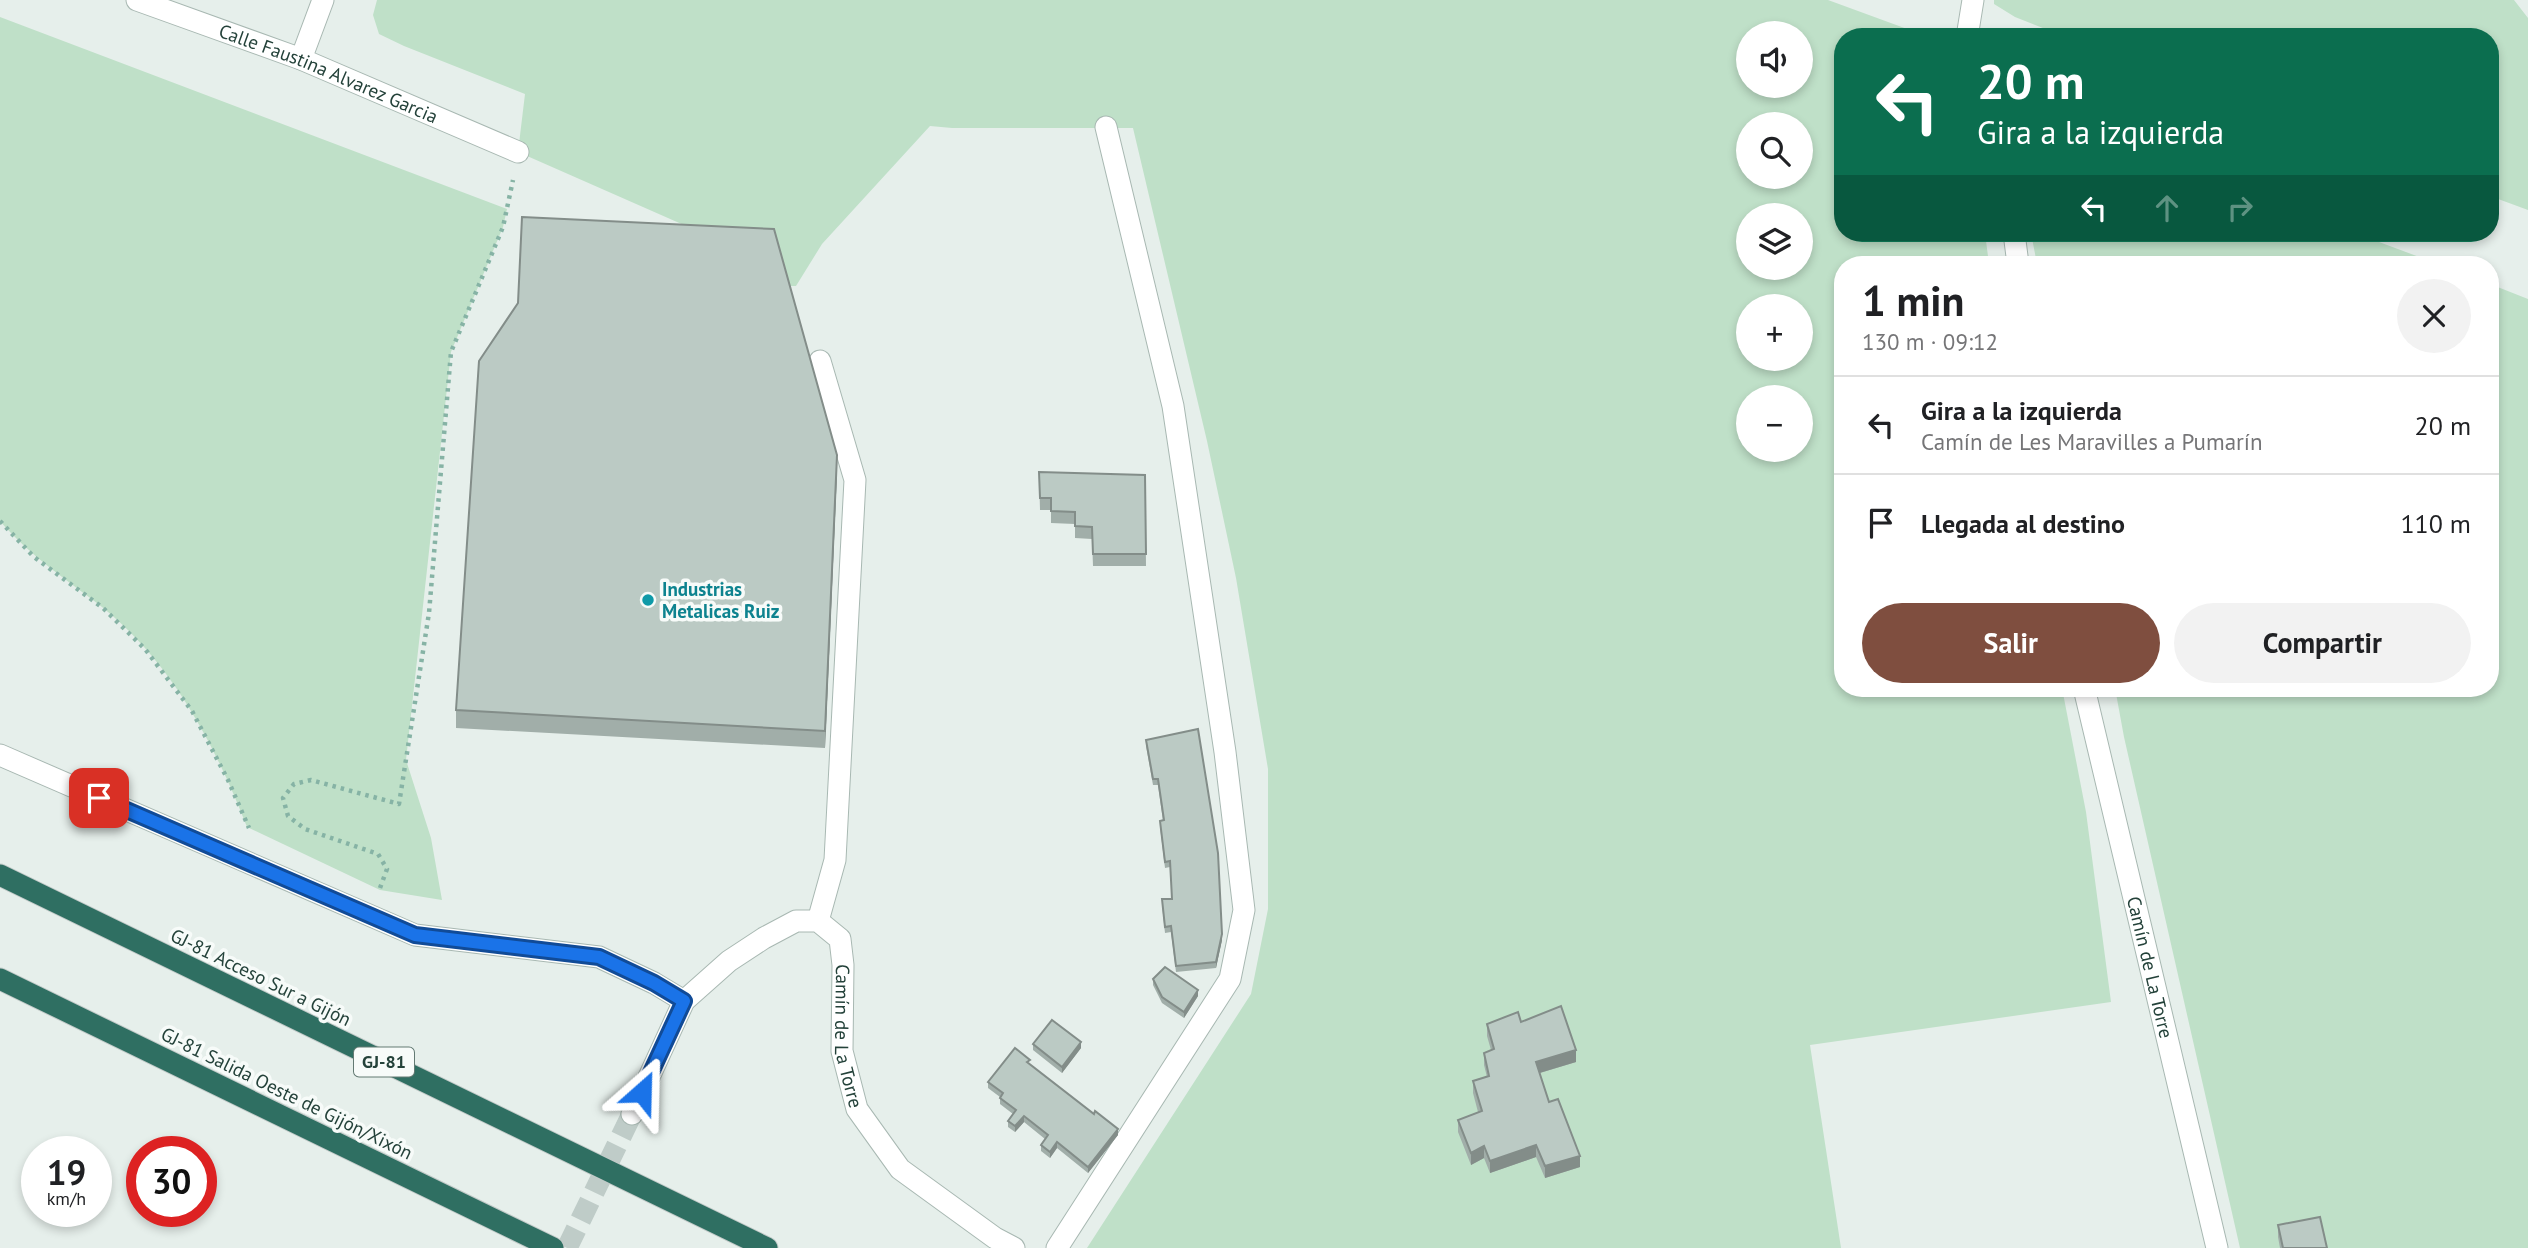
<!DOCTYPE html>
<html lang="es">
<head>
<meta charset="utf-8">
<style>
	:root { --surface:#fff; --page:#f2f2f2; --text:#202124; --muted:#757577; --line:#e0e0e0; --accent:#7f4e3f }
	body { margin:0; font-family:"PT Sans",sans-serif; background:var(--page); color:var(--text); height:100vh; display:flex; flex-direction:column; font-size:26px; white-space:nowrap }
	* { box-sizing:border-box; margin:0 }
	p { font-size:23px; color:var(--muted) }
	.icon { flex:none; width:38px; height:38px; fill:none; stroke:currentColor; stroke-width:2; stroke-linecap:round; stroke-linejoin:round }
	.map { position:relative; flex:1; overflow:hidden }
	.sheet { position:absolute; left:1834px; top:256px; width:665px; height:441px; display:flex; flex-direction:column; background:var(--surface); border-radius:28px; box-shadow:0 4px 10px #0003 }
	.sheet>* { flex:none }
	.banner { position:absolute; left:1834px; top:28px; width:665px; height:214px; border-radius:28px; box-shadow:0 4px 10px #0003; background:#0b6e4f; color:#fff; overflow:hidden }
	.controls { position:absolute; left:1736px; top:21px; display:grid; gap:14px }
	.controls a { display:grid; place-items:center; width:77px; height:77px; border-radius:50%; background:var(--surface); box-shadow:0 4px 10px #0003; font-size:35px }
	.speed { position:absolute; left:21px; top:1136px; display:flex; gap:14px; font-size:35px; font-weight:700; text-align:center }
	.speed>* { display:grid; place-content:center; width:91px; height:91px; border-radius:50%; background:var(--surface); box-shadow:0 4px 10px #0003; line-height:1 }
	.speed small { font-size:18px; font-weight:400 }
	.speed .limit { border:10px solid #d22; background:#fff; color:#111 }
	.pin { position:absolute; display:grid; place-items:center; width:60px; height:60px; color:#fff; margin:-30px; border-radius:14px; box-shadow:0 4px 10px #0006 }
	.me { position:absolute; width:77px; margin:-38px; rotate:25deg; stroke-linejoin:round; filter:drop-shadow(0 0 5px #0008) }
	.turn { display:flex; align-items:center; gap:24px; height:147px; padding:0 28px; font-size:32px }
	.turn .icon { width:91px; height:91px; stroke-width:2.5 }
	.turn b { display:block; font-size:49px; line-height:60px }
	.lanes { display:flex; align-items:center; height:66px; padding:0 28px; background:#0003; justify-content:center; gap:35px; direction:ltr }
	.lanes .off { opacity:.35 }
	.round { display:grid; place-items:center; flex:none; width:74px; height:74px; border-radius:37px; background:var(--page) }
	.head { display:flex; align-items:center; justify-content:space-between; height:119px; padding:0 28px }
	h1 { font-size:42px; font-weight:800; line-height:52px }
	.cta { display:flex; gap:14px; margin-top:auto; padding:14px 28px }
	.cta a { flex:1; height:80px; border-radius:42px; background:var(--accent); color:#fff; font-size:28px; font-weight:800; line-height:80px; text-align:center }
	.cta a+a { background:var(--page); color:var(--text) }
	ul { padding:0; list-style:none }
	li { display:flex; align-items:center; gap:21px; height:98px; padding:0 28px; border-top:2px solid var(--line) }
	li div { flex:1 }
	li b { display:block; font-size:26px }
	li em { font-style:normal }
	.map>svg:first-child { display:block }
</style>
</head>
<body>
<div class="map">
<svg width="2528" height="1248" viewBox="0 0 2528 1248">
	<rect width="100%" height="100%" fill="#e6efeb"/>
	<path fill="#bfe0c8" fill-rule="evenodd" d="M377,0H1828L1929,37H1843V233H1985L1989,264H1843V688H2062L2086,812L2111,1002L1810,1045L1841,1248H1087L1251,994L1268,909V769L1236,578L1207,441L1133,128H952L930,126L822,244L796,286H785L727,244L518,152L525,94L404,46L379,34L373,15ZM1748,33H1801V86H1748ZM1748,124H1801V177H1748ZM1748,215H1801V268H1748ZM1748,306H1801V359H1748ZM1748,397H1801V450H1748Z
		M1994,0H2514L2528,18V210L2490,196V37H2066L2015,17L1994,4Z
		M0,17L507,209L503,227L451,352L406,760L431,838L442,900L380,890L247,827C215,745 172,663 102,607C66,579 30,556 0,521Z
		M2031,233H2355L2438,264H2037Z
		M2490,284L2528,299V1248H2240L2124,737L2115,688H2490Z"/>
	<g fill="none" stroke-linecap="round" stroke-linejoin="round">
		<path stroke="#bfccc8" stroke-width="21" stroke-dasharray="21 10" stroke-linecap="butt" d="M567,1248L632,1114"/>
		<defs>
			<g id="street">
				<path id="s1" d="M137,0L301,59L518,152"/>
				<path d="M1967,37L1973,0"/>
				<path d="M301,59L323,0"/>
				<path d="M2014,233L2018,264"/>
				<path id="s2" d="M2084,688L2217,1248"/>
				<path d="M0,755L415,935L599,957L654,983L684,1001"/>
				<path d="M818,921L835,860L855,480L820,361"/>
				<path id="s3" d="M632,1114L684,1001L729,961L764,938L796,921H818L840,939L843,965L842,1051L857,1109L900,1169L995,1238L1014,1248"/>
				<path d="M1057,1248L1230,979L1244,910L1225,752L1173,406L1106,127"/>
			</g>
			<path id="highway" d="M0,875L767,1248
				M0,979L553,1248"/>
		</defs>
		<use href="#street" stroke="#a8b8b2" stroke-width="23"/>
		<use href="#highway" stroke="#c2cac8" stroke-width="23"/>
		<path stroke="#86b3a5" stroke-width="4.5" stroke-dasharray="3.5 5" stroke-linecap="butt" d="M0,521L34,557L103,608L145,649L192,711L228,780L249,828
			M380,888L387,869L378,854L305,829L288,816L283,798L294,784L311,780L399,804L429,613L451,352L503,227L513,180"/>
		<use href="#street" stroke="#fff" stroke-width="21"/>
		<use href="#highway" stroke="#2f6f62" stroke-width="21"/>
	</g>
	<path fill="#a1aea9" d="M837,472L825,748L456,728V710Z
		M1039,472L1145,475L1146,566H1093L1092,539L1075,538V524L1051,523V510H1040Z
		M1146,740L1222,940L1216,968L1176,972L1171,932L1165,933L1162,905V899H1172L1170,867L1165,868L1160,827V821H1163L1158,785H1153L1146,746Z
		M1153,979L1198,996L1184,1018L1162,1003L1153,985Z
		M1521,1022L1576,1062L1540,1073L1549,1102L1580,1167L1545,1178L1536,1157L1490,1173L1484,1158L1471,1165L1458,1132V1120L1478,1112L1473,1093V1081L1487,1077L1484,1065V1053L1491,1050L1487,1036V1024Z
		M1033,1044L1081,1048L1062,1073L1033,1050Z
		M1030,1064L1118,1135L1088,1173L1057,1148L1050,1158L1041,1151V1145L1045,1139L1024,1122L1015,1132L1008,1127V1121L1013,1114L1000,1104V1097L988,1088V1082Z
		M2278,1225L2327,1248H2280L2278,1237Z"/>
	<path fill="#838d89" d="M837,455V472L825,748V731Z
		M1222,934V940L1216,968V962Z
		M1198,990V996L1184,1018V1012Z
		M1081,1042V1048L1062,1073V1067Z
		M1576,1050V1062L1536,1074V1062Z
		M1024,1116V1122L1015,1132V1126Z
		M1118,1129V1135L1088,1173V1167Z
		M1057,1142V1148L1050,1158V1152Z
		M1536,1145V1157L1490,1173V1161Z
		M1484,1146V1158L1471,1165V1153Z
		M1580,1156V1167L1545,1178V1166Z"/>
	<path fill="#bbcac4" stroke="#838d89" stroke-width="2" d="M522,217L774,229L837,455L825,731L456,710L479,361L518,303Z
		M1039,472L1145,475L1146,554H1093L1092,527L1075,526V512L1051,511V498H1040Z
		M1198,729L1218,853L1222,934L1216,962L1176,966L1171,926L1165,927L1162,899H1172L1170,861L1165,862L1160,821L1164,820L1158,779H1153L1146,740Z
		M1165,967L1198,990L1184,1012L1162,997L1153,979Z
		M1561,1006L1576,1050L1536,1062L1549,1102L1558,1099L1580,1156L1545,1166L1536,1145L1490,1161L1484,1146L1471,1153L1458,1120L1482,1111L1473,1081L1489,1076L1484,1053L1494,1049L1487,1024L1518,1012L1521,1022Z
		M1052,1020L1081,1042L1062,1067L1033,1044Z
		M1015,1048L1030,1060L1027,1062L1094,1114L1095,1111L1118,1129L1088,1167L1057,1142L1050,1152L1041,1145L1048,1135L1024,1116L1015,1126L1008,1121L1016,1110L1000,1098L1003,1093L988,1082Z
		M2320,1217L2327,1248H2283L2278,1225Z"/>
	<g fill="none" stroke-linecap="round" stroke-linejoin="round">
		<defs>
			<path id="route" d="M99,798L415,935L599,957L654,983L684,1001L642,1092"/>
		</defs>
		<use href="#route" stroke="#114b97" stroke-width="18"/>
		<use href="#route" stroke="#1a73e8" stroke-width="12"/>
	</g>
	<circle fill="#0f9aa8" stroke="#f7fbf9" stroke-width="2.5" cx="648" cy="600" r="7"/>
	<g text-anchor="middle" stroke-width="7" stroke-linejoin="round" paint-order="stroke">
		<rect fill="#f7fbf9" stroke="#637a73" stroke-width="2" x="354" y="1047.5" width="60" height="29" rx="5"/>
		<g font-size="18" font-weight="bold" fill="#24423a">
			<text x="384" y="1068">GJ-81</text>
		</g>
		<g font-size="19" fill="#24423a" stroke="#f7fbf9">
			<text dy="7" stroke="none"><textPath href="#s1" startOffset="205">Calle Faustina Alvarez Garcia</textPath></text>
			<text dy="7" stroke="none"><textPath href="#s2" startOffset="287">Camín de La Torre</textPath></text>
			<text transform="translate(261 977) rotate(26)" y="7">GJ-81 Acceso Sur a Gijón</text>
			<text dy="7" stroke="none"><textPath href="#s3" startOffset="411">Camín de La Torre</textPath></text>
			<text transform="translate(287 1093) rotate(26)" y="7">GJ-81 Salida Oeste de Gijón/Xixón</text>
		</g>
		<g font-size="19" font-weight="bold" fill="#0d838f" stroke="#f7fbf9" text-anchor="start">
			<text x="662" y="596">Industrias<tspan x="662" dy="22">Metalicas Ruiz</tspan></text>
		</g>
	</g>
</svg>
<div class="controls">
<a><svg class="icon" aria-label="sound" viewBox="0 0 24 24"><path d="M4 9h4l5-4v14l-5-4H4zM17 9q2 3 0 6"/></svg></a>
<a><svg class="icon" aria-label="search" viewBox="0 0 24 24"><circle cx="10" cy="10" r="6"/><path d="M15 15l6 6"/></svg></a>
<a><svg class="icon" aria-label="layers" viewBox="0 0 24 24"><path d="M12 4l9 5-9 5-9-5zM3 14l9 5 9-5"/></svg></a>
<a>+</a>
<a>−</a>
</div>
<div class="speed"><div>19<small>km/h</small></div><div class="limit">30</div></div>
<div class="pin" style="left:99px;top:798px;background:#d93025"><svg class="icon" aria-label="arrive" viewBox="0 0 24 24"><path d="M6 21V4h12l-3 4 3 4H6"/></svg></div>
<svg class="me" style="left:642px;top:1092px" viewBox="-20 -20 40 40"><path d="M0-17L14 15 0 8-14 15z" fill="#1a73e8" stroke="#fff" stroke-width="4"/></svg>
<div class="banner">
<div class="turn"><svg class="icon" aria-label="left" viewBox="0 0 24 24"><path d="M17 20v-9H6M10 6l-5 5 5 5"/></svg><div><b>20 m</b>Gira a la izquierda</div></div>
<div class="lanes"><svg class="icon" aria-label="left" viewBox="0 0 24 24"><path d="M17 20v-9H6M10 6l-5 5 5 5"/></svg><svg class="icon off" aria-label="ahead" viewBox="0 0 24 24"><path d="M12 20V5M6 11l6-6 6 6"/></svg><svg class="icon off" aria-label="right" viewBox="0 0 24 24"><path d="M7 20v-9h11M14 6l5 5-5 5"/></svg></div>
</div>
<section class="sheet">
<div class="head"><div><h1>1 min</h1><p>130 m · 09:12</p></div><a class="round"><svg class="icon" aria-label="close" viewBox="0 0 24 24"><path d="M6 6l12 12M18 6L6 18"/></svg></a></div>
<ul>
<li><svg class="icon" aria-label="left" viewBox="0 0 24 24"><path d="M17 20v-9H6M10 6l-5 5 5 5"/></svg><div><b>Gira a la izquierda</b><p>Camín de Les Maravilles a Pumarín</p></div><em>20 m</em></li>
<li><svg class="icon" aria-label="arrive" viewBox="0 0 24 24"><path d="M6 21V4h12l-3 4 3 4H6"/></svg><div><b>Llegada al destino</b></div><em>110 m</em></li>
</ul>
<div class="cta"><a>Salir</a><a>Compartir</a></div>
</section>
</div>
</body>
</html>
